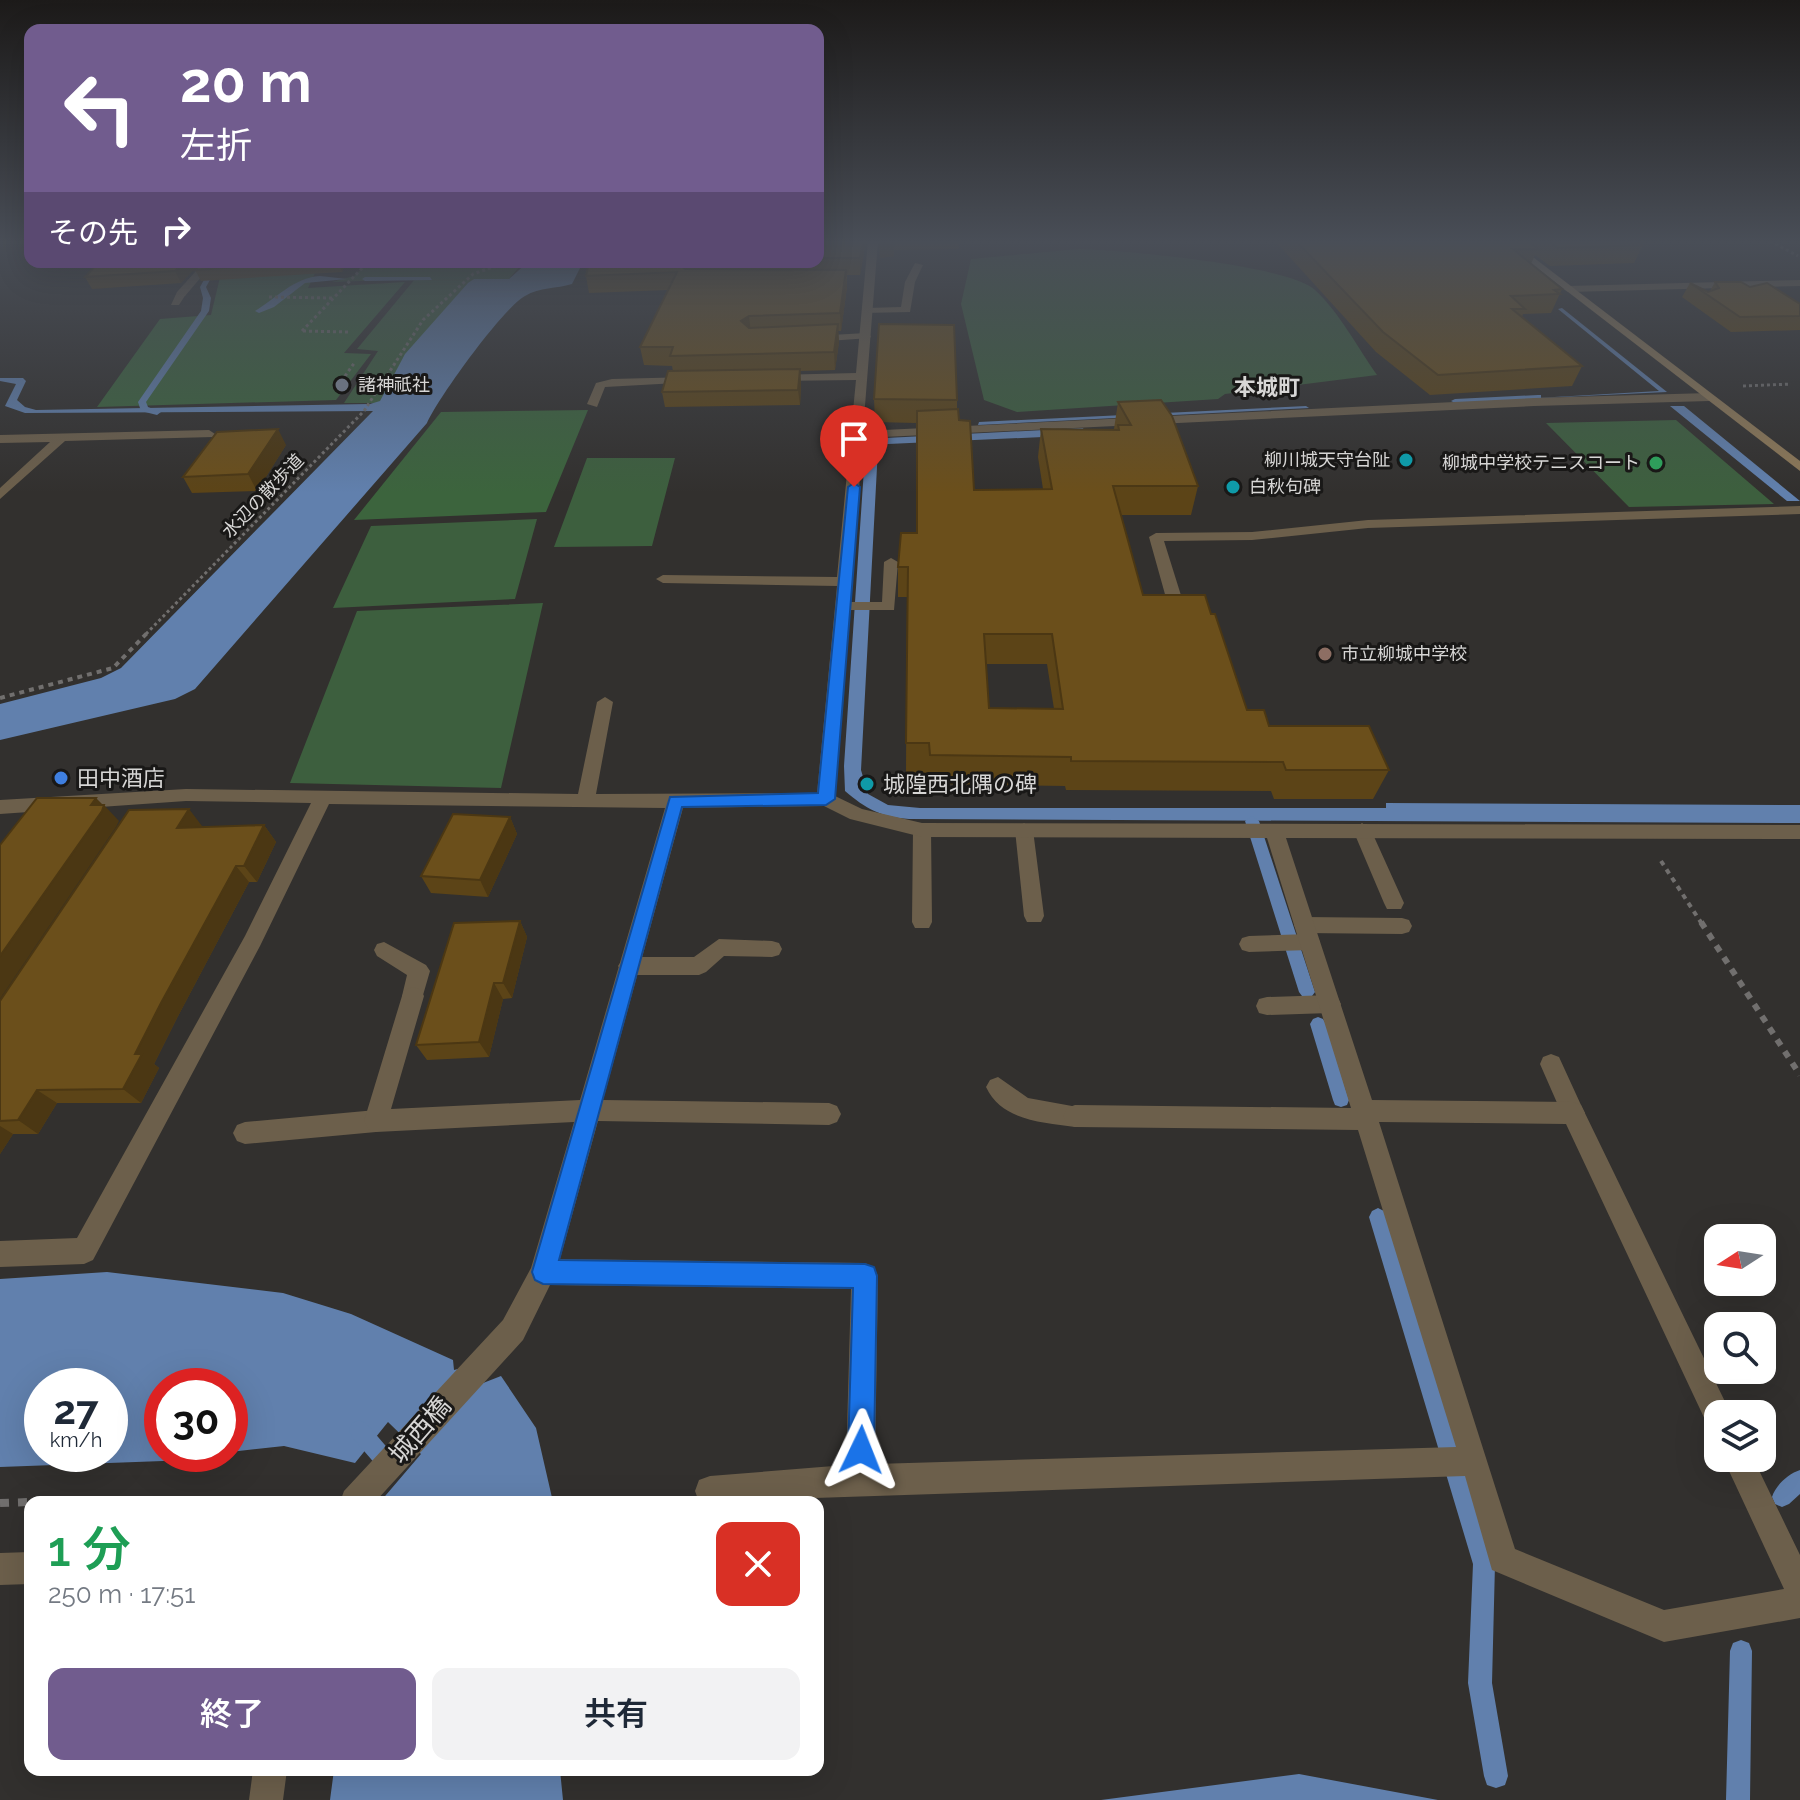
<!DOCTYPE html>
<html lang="ja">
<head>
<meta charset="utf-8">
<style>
	:root { --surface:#fff; --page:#f2f2f3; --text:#1f2937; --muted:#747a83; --accent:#715c8e }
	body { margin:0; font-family:Raleway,"Noto Sans JP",sans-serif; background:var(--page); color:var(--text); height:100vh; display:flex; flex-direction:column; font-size:30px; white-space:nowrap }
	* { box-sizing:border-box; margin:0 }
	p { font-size:26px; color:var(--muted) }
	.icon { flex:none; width:44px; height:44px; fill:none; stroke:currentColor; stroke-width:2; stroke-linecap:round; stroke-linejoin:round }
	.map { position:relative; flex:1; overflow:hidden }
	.details { position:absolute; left:24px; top:1496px; width:800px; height:280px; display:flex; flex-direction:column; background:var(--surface); border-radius:16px; box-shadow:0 8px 32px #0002 }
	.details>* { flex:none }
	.top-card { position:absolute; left:24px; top:24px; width:800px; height:244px; border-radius:16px; box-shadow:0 8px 32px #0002; background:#715c8e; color:#fff; overflow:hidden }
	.needle { width:52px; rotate:258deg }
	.tools { position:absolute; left:1704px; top:1224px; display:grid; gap:16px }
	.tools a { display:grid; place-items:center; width:72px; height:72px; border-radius:16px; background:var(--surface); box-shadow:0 8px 32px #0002; font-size:40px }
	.speed { position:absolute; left:24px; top:1368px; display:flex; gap:16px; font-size:40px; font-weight:700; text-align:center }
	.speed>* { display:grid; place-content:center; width:104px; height:104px; border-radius:50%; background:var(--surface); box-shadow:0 8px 32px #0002; line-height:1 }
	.speed small { font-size:20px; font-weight:400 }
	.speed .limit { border:12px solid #d22; background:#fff; color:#111 }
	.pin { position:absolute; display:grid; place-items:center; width:68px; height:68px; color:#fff; margin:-82px -34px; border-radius:50% 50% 50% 0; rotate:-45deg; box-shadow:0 0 8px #0007 }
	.pin .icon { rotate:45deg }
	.me { position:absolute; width:88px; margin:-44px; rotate:2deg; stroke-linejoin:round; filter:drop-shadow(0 0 6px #0008) }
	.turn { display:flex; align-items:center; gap:28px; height:168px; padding:0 24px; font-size:36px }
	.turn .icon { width:104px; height:104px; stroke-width:2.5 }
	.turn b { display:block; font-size:56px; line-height:68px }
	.then { display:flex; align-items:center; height:76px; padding:0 24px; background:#0003; gap:16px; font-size:30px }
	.round { display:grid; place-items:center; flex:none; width:84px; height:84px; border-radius:16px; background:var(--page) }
	.head { display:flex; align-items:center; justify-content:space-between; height:136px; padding:0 24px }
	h1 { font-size:48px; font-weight:600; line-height:60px; color:#1e9e55 }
	.primary-button { display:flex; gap:16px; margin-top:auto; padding:16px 24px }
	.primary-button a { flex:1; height:92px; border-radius:16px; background:var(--accent); color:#fff; font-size:32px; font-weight:600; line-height:92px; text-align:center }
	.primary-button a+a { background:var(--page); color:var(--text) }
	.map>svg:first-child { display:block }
</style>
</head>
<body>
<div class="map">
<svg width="1800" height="1800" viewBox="0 0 1800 1800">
	<rect width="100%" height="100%" fill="#32302e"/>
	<path fill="#3d5f3e" d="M1079,249C1121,250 1289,265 1315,290C1339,312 1358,348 1377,375L1225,394L1218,399L1017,412L984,400L961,304L971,259Z
		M369,262H523L509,279H474L384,403H344L378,351L357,349L415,279L332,282L354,276Z
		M1676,420L1774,504L1629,507L1546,423Z
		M587,458H675L652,546L554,547Z
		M537,519L515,599L333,608L371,526Z
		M543,603L501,788L290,783L357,611Z"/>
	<path fill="#3c643d" d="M221,273H315L308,288L405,282L344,353L371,354L336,400L97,407L160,319L211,315Z
		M588,410L546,512L354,520L441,412Z"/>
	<path fill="#6180ad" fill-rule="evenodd" d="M528,262H583L572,284C556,289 540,287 525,296C503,308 438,398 427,423L195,689L175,699L0,740V704L101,678L121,668L373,411L25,413L5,406L16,384L0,381V378H23L26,381L17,400L25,407L36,410L370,404L380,401L405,354L468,283L474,279H509Z
		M1562,308L1667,392L1520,399L1659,391L1558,309Z
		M1306,406L1309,408L978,425L979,422Z
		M1670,406H1684L1800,501H1787Z
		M1083,428L1086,435L888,444L878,448L861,770L868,794L888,805L920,808H1386V803L1800,805V823L909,819C881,817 866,809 845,791L844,766L866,439Z
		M107,1272L283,1293L351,1314L453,1360L454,1370L462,1368L478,1385L501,1376L536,1428L553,1502H380L421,1454L388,1422L355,1463L284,1446L230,1452V1386H162V1454H217L163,1461L0,1467V1279ZM42,1386H110V1454H42Z
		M334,1770H560L563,1800H330Z
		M1299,1774L1438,1800H1101Z"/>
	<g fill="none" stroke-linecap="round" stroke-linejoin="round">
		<path fill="#6180ad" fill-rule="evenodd" d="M214,262H220L206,287L211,298L209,311L146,402L148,407L161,412L157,415L141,411L138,402L201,311L203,298L200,287Z
			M320,276L347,279L305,283L274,307L259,313L255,311C277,298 293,278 320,276Z
			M430,277L432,280L365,281L362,279L365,277Z
			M1538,395H1541V399L1455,403L1451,401L1455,399Z
			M1252,816L1259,821L1315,992L1312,996L1307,998L1302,996L1299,992L1245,821Z
			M1318,1017L1323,1019L1326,1024L1349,1100L1347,1105L1341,1107L1335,1105L1333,1100L1310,1024L1313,1019Z
			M1378,1208L1384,1211L1387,1217L1495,1564L1492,1683L1508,1776L1505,1785L1496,1788L1487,1785L1484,1776L1468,1683L1473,1564L1369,1217L1372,1211Z
			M359,1420L366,1423L397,1459L400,1466L397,1473L390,1476L383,1473L352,1437L349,1430L352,1423Z
			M1800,1470V1494L1789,1504L1782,1507L1775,1504L1772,1497C1776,1485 1788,1474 1800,1470Z
			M1741,1640L1749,1643L1752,1651L1750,1800H1726L1730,1651L1733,1643Z"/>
		<path stroke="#716f6e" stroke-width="3" stroke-dasharray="3 3" stroke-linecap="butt" d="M1770,241L1798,256
			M269,297L333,298
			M302,331L367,263
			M303,331L348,332
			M345,376L355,362
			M1743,386L1791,384
			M146,634L364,411L423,320L473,274L507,262"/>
		<path stroke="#716f6e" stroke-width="4" stroke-dasharray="5 5" stroke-linecap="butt" d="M0,698L113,668L148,632
			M1661,861L1702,924"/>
		<path stroke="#716f6e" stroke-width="6" stroke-dasharray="7 7" stroke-linecap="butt" d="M1701,922L1800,1075"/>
		<path stroke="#716f6e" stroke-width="8" stroke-dasharray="9 9" stroke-linecap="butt" d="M47,1502H63
			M0,1503L30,1502"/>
		<path fill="#6c5f4b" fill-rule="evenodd" d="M915,263L923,265L915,282L910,312L863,313L867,308L901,307L905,282Z
			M177,292L186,294L179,305H171Z
			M866,333L871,336L870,338L814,342L809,339L814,336Z
			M1800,506V514L1368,528L1252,540L1164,541L1184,605L1176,610L1168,605L1149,537L1156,533L1252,532L1368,520Z
			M891,558L898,562L894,610H838L835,607L843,602H882L884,562Z
			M922,823L931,830L932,922L929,928H915L912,922L913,830Z
			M1024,823L1033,830L1044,916L1041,922H1027L1024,916L1015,830Z
			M1362,823L1371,830L1404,903L1401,909H1387L1384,903L1353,830Z
			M1304,917L1402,918L1409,920L1412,926L1409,932L1402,934L1304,933L1297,931L1294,925L1297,919Z
			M1310,934L1317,936L1320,942L1317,948L1310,950L1249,952L1242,950L1239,944L1242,938L1249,936Z
			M719,939L772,941L779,943L782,949L779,955L772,957L724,956L706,972L699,975H629L622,972L618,966L622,960L629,957H694Z
			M384,942L426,965L430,971L421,1002L413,1005L405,1002L402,996L407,975L377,956L374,950L377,944Z
			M1330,995L1338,998L1341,1004L1338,1010L1330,1013L1267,1015L1259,1013L1256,1006L1259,999L1267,997Z
			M1551,1054L1559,1057L1581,1105L1585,1113L1581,1121L1573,1124L1565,1121L1540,1064L1543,1057Z
			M998,1077L1028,1098L1083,1108L1087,1116L1083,1124L1075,1127C1042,1122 1002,1121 986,1087L990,1080Z
			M376,1110L384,1113L388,1121L384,1129L376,1132L245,1144L237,1141L233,1133L237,1125L245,1122Z"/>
		<path fill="#6c5f4b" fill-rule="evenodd" d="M868,241H878L863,431L1534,398L1709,393L1715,397L1709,401L1534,406L863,438L835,796L862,809L922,823L1800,825V839L1286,838L1372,1100L1573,1102L1581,1105L1731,1414H1718V1430L1708,1426L1566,1124L1379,1122L1515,1549L1664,1610L1784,1589L1723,1458H1753L1800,1555V1618L1664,1642L1492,1570L1465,1476L699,1502L695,1491L699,1480L710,1476L846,1465L851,1289L550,1285L523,1340L375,1502H340L344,1491L503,1320L531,1268L574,1122L376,1132L368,1129L364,1121L402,996L405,990L413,987L421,990L424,996L391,1109L580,1100L665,808L329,804L260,946L93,1260L84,1264L0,1267V1241L77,1238L245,936L311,803L186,801L0,814V800L186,789L578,794L597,702L605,697L613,702L596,794L817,793L837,586L663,583L656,579L663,575L837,577L856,380L775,381L769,378L775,375L856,373ZM824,806L850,819L922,837L1267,838L1351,1108L1075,1105L1067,1108L1063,1116L1067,1124L1075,1127L1358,1130L1456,1447L875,1464L878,1276L874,1267L865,1263L560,1259L598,1121L829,1125L837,1122L841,1114L837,1106L829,1103L603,1100L683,808Z
			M204,262H214L185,296H177V292Z
			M1800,280V286L1568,292L1563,289L1568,286Z
			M691,377L697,380L695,382L605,387L597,407L587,404L596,383L612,379Z
			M209,430L215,434L213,437L65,441L0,499V488L50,442L0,443V435Z
			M30,1552V1584L0,1585V1553Z
			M253,1770H287L283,1800H249Z"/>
		<path fill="#8e7958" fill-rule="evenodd" d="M1502,241H1512L1800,461V471Z"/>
	</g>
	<path fill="#5c4417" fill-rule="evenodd" d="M818,241H866L860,275H847V287L841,331H838L839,342L835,370L800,371L801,384L800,405L665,407L662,392L673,371L672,366L644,365L640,347L668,290L589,293L586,276L589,262H818Z
		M879,241H959V249L894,250V256L880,258Z
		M1275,241H1636L1643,245L1634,263L1550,266L1535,255L1531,264L1562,289L1551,313L1523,314L1522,317L1582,366L1572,386L1430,395L1376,352Z
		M201,262L181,283L92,289L85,277Z
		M202,262H346L342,272L201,281L195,270Z
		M1715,282L1750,287L1800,304V330L1731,332L1682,297L1690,283L1708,292L1710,291Z
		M874,399L957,400V409L959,420L974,490L1043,489L1038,457L1041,429H1114L1118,402L1198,486L1191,515H1121L1143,595L1247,710L1269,726L1389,770L1373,799H1274L1271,791L1066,790L1065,786L929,784L928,773L906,772L907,597H898V567L916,533V423L875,422ZM986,664H1047L1054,709L989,708Z
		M286,445L257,491L192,493L183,477Z
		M510,817L517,834L488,897L431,893L421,876Z
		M264,825L276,842L257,882H249L177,1018L154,1064L159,1068L141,1103H57L38,1134H13L0,1154V1000L202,826L201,827Z
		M520,921L527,937L512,998L503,999L489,1057L427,1060L416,1045Z"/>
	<path fill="#4b3713" d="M863,241H866L860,275V258Z
		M894,241V256L880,258L879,242Z
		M184,262H201L181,283L175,271Z
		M338,262H346L342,272Z
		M679,262H685L686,274L678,264Z
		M846,270L847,287L841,331L840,313Z
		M749,316L751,334L741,321Z
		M838,324L839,342L835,370L834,352Z
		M800,369L801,384L800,405L798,390Z
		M278,429L286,445L257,491L248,474Z
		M96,798L104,806V805L119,821L116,827L0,999V956Z
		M189,809L202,826L191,844L177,828Z
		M510,817L517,834L488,897L480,880Z
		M264,825L276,842L257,882L244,866Z
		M236,866L249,882L177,1018L154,1064L159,1068L141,1103L123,1089L135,1054L161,1003Z
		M520,921L527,937L512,998L503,983Z
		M494,983L503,999L489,1057L479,1042Z
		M37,1090L57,1103L38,1134L18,1120Z
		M0,1126L13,1134L0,1154Z"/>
	<path fill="#6b4f1b" stroke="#4b3713" stroke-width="2" fill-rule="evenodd" d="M818,241H863L860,258H818Z
		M1296,241H1528L1538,249H1513L1562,289L1554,290L1560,294L1511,296L1525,309H1512L1582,366L1438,375L1383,332Z
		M1549,241H1636L1643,245L1558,248Z
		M99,262H184L175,271L85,277Z
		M202,262H312L195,270Z
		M589,262H679L678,264L685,269L846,270L840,313L749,316L741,321L749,328L838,324L834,352L670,356L673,347H640L677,272L586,276Z
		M1715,282H1741L1750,287L1767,283L1800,304V316L1740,317L1690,283L1708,292L1719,288Z
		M879,324L954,325L957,400L874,399Z
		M800,369L798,390L662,392L668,371Z
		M1161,400L1172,416L1198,486H1113L1143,595H1205L1211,614H1215L1247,710H1264L1269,726H1369L1389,770H1286L1283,762L1071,761V757L930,755L929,743H906L908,567H898L901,533H917V411L958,409L959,420L970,421L974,490L1052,489L1041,429L1119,430L1118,425H1131L1118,402ZM984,634H1052L1063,709L989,708Z
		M278,429L248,474L183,477L217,432Z
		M37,798H96L91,805H104L102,811L0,956V845Z
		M189,809L177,828L264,825L244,866H236L161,1003L135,1054H142L123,1089L37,1090L18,1120L0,1121V1001L129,810Z
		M453,814L510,817L480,880L421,876Z
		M520,921L503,983H494L479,1042L416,1045L454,923Z"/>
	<linearGradient id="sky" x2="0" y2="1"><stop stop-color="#1c1a19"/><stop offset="0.49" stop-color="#494e57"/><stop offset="1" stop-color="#494e57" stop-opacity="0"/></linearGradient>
	<rect width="1800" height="493" fill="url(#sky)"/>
	<path fill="#1a73e8" stroke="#114b97" stroke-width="2" d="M854,483L860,487L835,799L826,805L682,807L559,1260L865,1264L874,1267L877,1276L874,1450L870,1459L861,1463L852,1459L848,1450L853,1288L543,1284L535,1280L532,1272L670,797L818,793L848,487Z"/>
	<circle fill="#6b7280" stroke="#191817" stroke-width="3" cx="342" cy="385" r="8"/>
	<g fill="#0f9aa8" stroke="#191817" stroke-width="3">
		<circle cx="1406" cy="460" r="8"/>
		<circle cx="1233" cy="487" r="8"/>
		<circle cx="867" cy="784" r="8"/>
	</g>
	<circle fill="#2e9e5b" stroke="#191817" stroke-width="3" cx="1656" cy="463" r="8"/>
	<circle fill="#8d6e63" stroke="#191817" stroke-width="3" cx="1325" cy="654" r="8"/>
	<circle fill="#3f7fe0" stroke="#191817" stroke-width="3" cx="61" cy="778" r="8"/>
	<g text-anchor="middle" stroke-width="6" stroke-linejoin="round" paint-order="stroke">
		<g font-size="18" fill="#d7d6d5" stroke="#191817" text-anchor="start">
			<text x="358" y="391">諸神祇社</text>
			<text x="1390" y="466" text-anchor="end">柳川城天守台阯</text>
			<text x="1640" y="469" text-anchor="end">柳城中学校テニスコート</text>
			<text x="1249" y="493">白秋句碑</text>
			<text x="1341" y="660">市立柳城中学校</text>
		</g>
		<g font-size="18" fill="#d7d6d5" stroke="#191817">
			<text transform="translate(263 496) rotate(-46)" y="6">水辺の散歩道</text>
		</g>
		<g font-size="22" font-weight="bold" fill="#d7d6d5" stroke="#191817">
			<text x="1267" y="395">本城町</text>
		</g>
		<g font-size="22" fill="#d7d6d5" stroke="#191817" text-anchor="start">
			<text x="77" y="786">田中酒店</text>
			<text x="883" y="792">城隍西北隅の碑</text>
		</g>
		<g font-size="26" fill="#d7d6d5" stroke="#191817">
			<text transform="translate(420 1430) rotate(-49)" y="9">城西橋</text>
		</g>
	</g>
</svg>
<div class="tools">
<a><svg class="needle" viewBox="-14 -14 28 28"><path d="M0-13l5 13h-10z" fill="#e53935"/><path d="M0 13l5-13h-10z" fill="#747a83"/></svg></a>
<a><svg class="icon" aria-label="search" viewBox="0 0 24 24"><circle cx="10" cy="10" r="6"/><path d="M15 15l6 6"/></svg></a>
<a><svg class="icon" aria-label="layers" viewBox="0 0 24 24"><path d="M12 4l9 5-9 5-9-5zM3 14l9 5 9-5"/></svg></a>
</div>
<div class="speed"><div>27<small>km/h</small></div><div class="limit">30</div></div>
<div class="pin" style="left:854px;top:487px;background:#d93025"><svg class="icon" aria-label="arrive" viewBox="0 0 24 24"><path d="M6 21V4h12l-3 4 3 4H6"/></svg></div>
<svg class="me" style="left:861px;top:1450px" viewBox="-20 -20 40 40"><path d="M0-17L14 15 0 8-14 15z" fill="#1a73e8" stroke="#fff" stroke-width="4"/></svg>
<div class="top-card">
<div class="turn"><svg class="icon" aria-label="left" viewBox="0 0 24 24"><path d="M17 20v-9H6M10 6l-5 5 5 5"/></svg><div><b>20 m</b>左折</div></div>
<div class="then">その先<svg class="icon" aria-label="right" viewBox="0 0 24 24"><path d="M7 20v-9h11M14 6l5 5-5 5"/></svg></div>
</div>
<section class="details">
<div class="head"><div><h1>1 分</h1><p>250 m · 17:51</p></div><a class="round" style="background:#d93025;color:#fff"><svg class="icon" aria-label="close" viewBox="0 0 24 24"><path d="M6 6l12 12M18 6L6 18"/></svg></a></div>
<div class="primary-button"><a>終了</a><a>共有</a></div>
</section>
</div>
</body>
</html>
